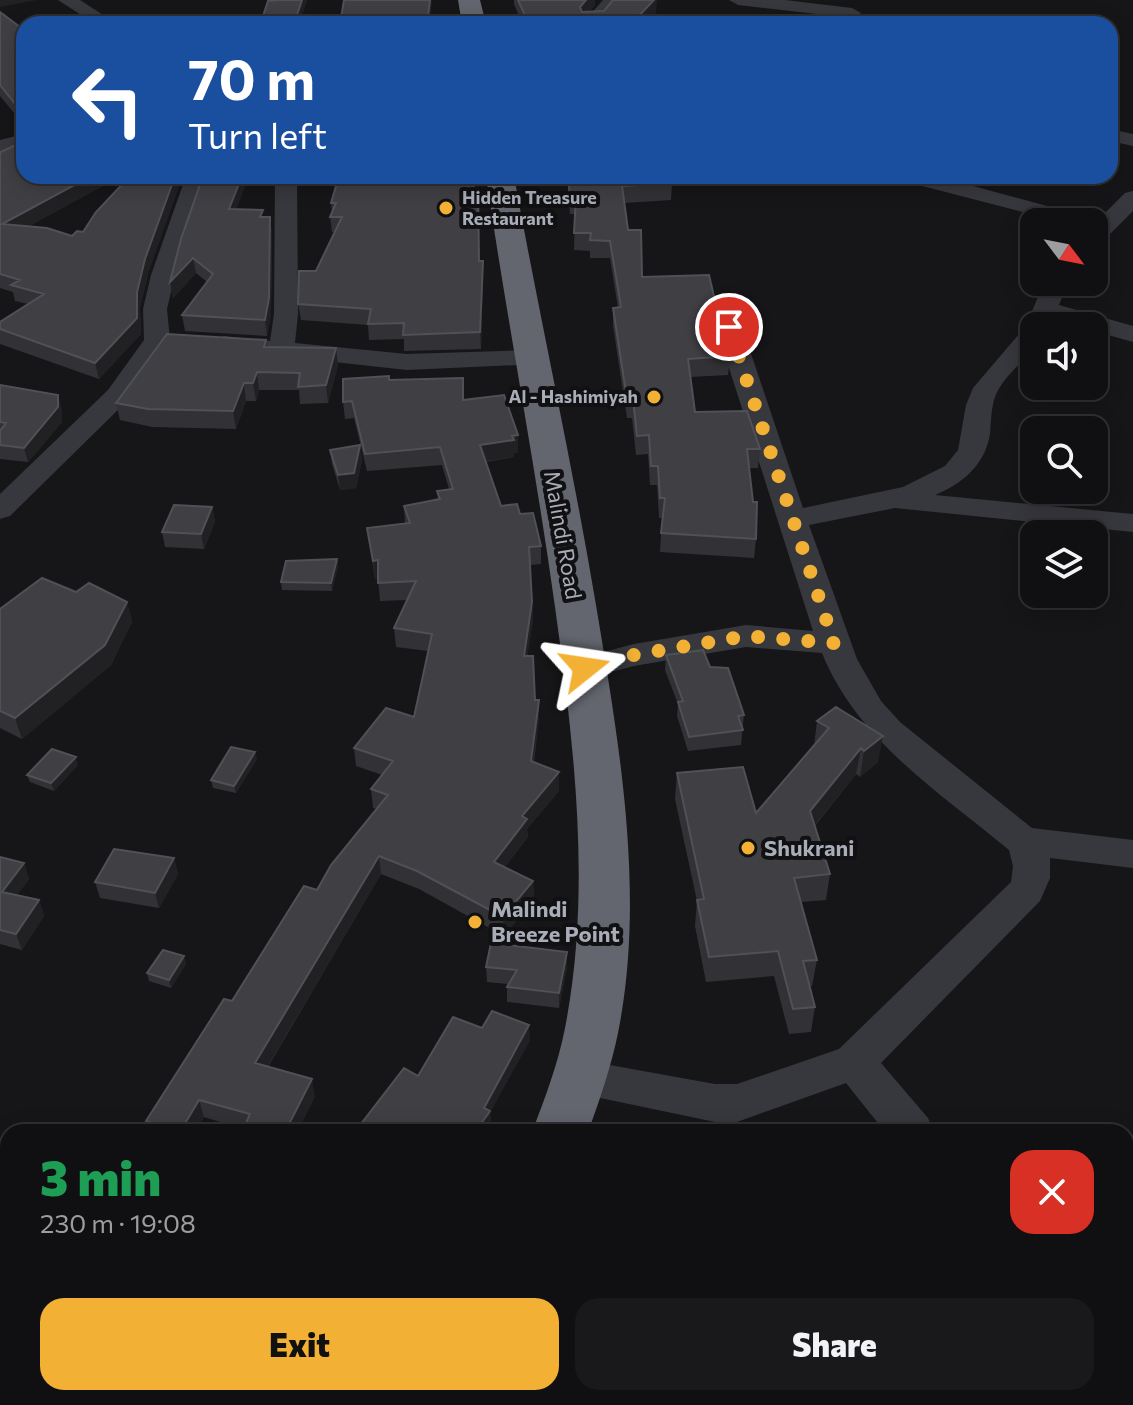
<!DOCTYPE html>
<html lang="en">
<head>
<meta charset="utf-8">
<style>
	:root { --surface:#101012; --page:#19191b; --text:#f1f3f6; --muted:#9c9d9f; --line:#303032; --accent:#f2b134 }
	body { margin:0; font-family:Commissioner,sans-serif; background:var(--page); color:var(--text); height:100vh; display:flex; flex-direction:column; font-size:30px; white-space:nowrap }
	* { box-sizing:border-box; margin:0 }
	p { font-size:26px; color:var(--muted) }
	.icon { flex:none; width:44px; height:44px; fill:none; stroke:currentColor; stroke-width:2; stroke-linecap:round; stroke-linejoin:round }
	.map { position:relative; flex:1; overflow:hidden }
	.side { position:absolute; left:0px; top:1124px; width:1134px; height:282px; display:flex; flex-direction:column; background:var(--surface); border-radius:24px 24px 0 0; box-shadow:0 4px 20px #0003,0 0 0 2px var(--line) }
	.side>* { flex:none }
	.top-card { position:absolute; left:16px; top:16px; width:1102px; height:168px; border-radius:24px; box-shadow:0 4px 20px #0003,0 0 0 2px var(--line); background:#1a4fa0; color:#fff; overflow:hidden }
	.needle { width:52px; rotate:122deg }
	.buttons { position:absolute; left:1020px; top:208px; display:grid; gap:16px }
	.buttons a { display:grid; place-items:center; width:88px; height:88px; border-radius:16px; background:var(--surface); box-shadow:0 4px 20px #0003,0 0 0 2px var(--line); font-size:40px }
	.pin { position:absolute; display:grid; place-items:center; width:68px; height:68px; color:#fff; margin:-34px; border:4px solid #fff; border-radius:50%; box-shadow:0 2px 8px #0007 }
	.me { position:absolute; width:88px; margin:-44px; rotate:75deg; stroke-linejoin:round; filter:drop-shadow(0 0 6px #0008) }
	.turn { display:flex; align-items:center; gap:28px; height:168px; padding:0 40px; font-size:36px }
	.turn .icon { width:104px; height:104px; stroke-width:2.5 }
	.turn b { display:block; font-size:56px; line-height:68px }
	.round { display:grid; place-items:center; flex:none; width:84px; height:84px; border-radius:24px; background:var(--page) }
	.headline { display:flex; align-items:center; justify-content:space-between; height:136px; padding:0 40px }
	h1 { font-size:48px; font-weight:800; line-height:60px; color:#1e9e55 }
	.cta { display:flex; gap:16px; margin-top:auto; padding:16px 40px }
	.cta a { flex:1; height:92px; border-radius:24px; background:var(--accent); color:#111; font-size:32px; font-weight:800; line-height:92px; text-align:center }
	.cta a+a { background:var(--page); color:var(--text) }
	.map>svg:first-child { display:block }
</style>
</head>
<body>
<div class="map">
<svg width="1133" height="1405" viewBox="0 0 1133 1405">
	<rect width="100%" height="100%" fill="#161618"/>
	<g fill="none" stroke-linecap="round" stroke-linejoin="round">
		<path fill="#37383d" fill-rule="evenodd" d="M58,0H80L117,24H95Z
			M603,0H622L601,24H582Z
			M729,0H785L852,8L861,13L852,18L738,5Z
			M1110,129L1133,134V146L1110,141Z
			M24,134V147L0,153V140Z
			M186,176H208L175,275L167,309L170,340L126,402L10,516L0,519V494L108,390L144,340L143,309L151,275Z
			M275,176H297L298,314L295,343L407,354L530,350L539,352L543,358L539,364L407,370L215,349L211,344L215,339L224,336L270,341L274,314Z
			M900,176H937L1098,220L1125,193L1133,191V211L1102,242L1094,244V222H1061L903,181Z
			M1044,282H1068L1059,305L1133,326V342L1094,331V326H1077L1053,319L1051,326H1034V349C1021,364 1002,378 995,397C991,409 991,422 990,434C985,465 962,484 935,495L1133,514V532L895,508L809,525L857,659L881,701L900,722L1032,828L1133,840V868L1050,858V878L1040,901L881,1063L928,1118L934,1132H885L846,1083L737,1122H715L567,1091L561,1078L567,1065L582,1060L715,1084H737L839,1049L1011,882L1013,866L1009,850C939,792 857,740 822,653L746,647L634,666L585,679L573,676L568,668L573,660L634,644L746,625L813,631L716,327L720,322H738L742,327L803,508L903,487L945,466L958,450L966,405L973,388L1026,326Z
			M1133,1135V1177L1126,1180V1138Z
			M1126,1316L1133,1319V1371L1126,1368Z
			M781,1398H837L834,1405H778Z"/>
		<path fill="#63666e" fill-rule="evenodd" d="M458,0H480L486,24H462Z
			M486,176H514C540,319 572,462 596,605C619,743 646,894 618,1033C611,1067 600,1099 588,1132H532C545,1098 558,1064 565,1028C592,890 574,745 555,607C535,463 507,320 486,176Z
			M271,1398H335L334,1405H268Z
			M614,1398H678L681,1405H615Z"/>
	</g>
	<path fill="#323236" d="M514,0H595V5L589,12H656L645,24H522L514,4Z
		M0,12L24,30V125L0,96Z
		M0,152L24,176H121L29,226L148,274L140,308L141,334L99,379L0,344V322L28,304L15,301L13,292L0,288Z
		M334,176H472L479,261L483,276L481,349L404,351V339L369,340L368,325L301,320L298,304L335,232H332L330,217L332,212L331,203L336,185H335Z
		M567,176H669L672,183L671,200L624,203L628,230L642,277L716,305V314L730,356L728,375L690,377L695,412L760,449L758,468H749L756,539L754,558L660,552L662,518H659L657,485H650L648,454L636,455L632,418H627L613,326V308H618L610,258H590V251L574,250L575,214H570Z
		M237,209L264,217L272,232L271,314L267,336L185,331L182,315L207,282L196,273L173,298L170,282Z
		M266,340L268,347L336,348L338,365L328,403L300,404L299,390H259L256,401H246L236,429L152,427L120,420L116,403Z
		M389,380L464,400L518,435V453H514V457L486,462L501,506L520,514L541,546V564L530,565L533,620L527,656L535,700H539V718L534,762L559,791L527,829L528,837L505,867L533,881L534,899L504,936L419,889L381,874L268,1067L315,1097L243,1129L204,1117L196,1132H149L146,1121L232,1001L377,809L373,808L371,789L382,775L356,766L354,748L414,717L428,651L396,647L394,628L407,600L380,601L378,578L375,579L367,528L405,523L404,506L438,500L437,491L449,489L442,465L367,471L354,418L345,419L343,402Z
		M0,385L58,395L62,410V422L28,462L0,459Z
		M360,445L362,460L356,488L340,490L332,464L330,450Z
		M212,507L215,522L204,549L165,547L162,532Z
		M337,559L338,566L332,591L282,590L281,582Z
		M76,592L127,602L132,622L111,665L22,739L0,728V609Z
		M666,655L710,667L744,715L741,745L688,751L677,716L678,704L665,670Z
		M836,707L878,762L860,777L856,774L815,826L830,874L826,900L801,902L817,960L812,986H810L815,1007L811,1032L789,1034L774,976L706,982L695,926L697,901L675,799L677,773L756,813L814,746L817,721Z
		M257,759L236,793L213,788L211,780Z
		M78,765L54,791L30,782L27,775Z
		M0,857L24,863L29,879L17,895L39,900L44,916L22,950L0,944Z
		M174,858L178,874L159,908L100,898L95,882Z
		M186,964L171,988L149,981L147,973Z
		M486,967H567L559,1008L507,1002V987L508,984L487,982Z
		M482,1028L530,1040L490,1112L491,1126L487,1132H362L361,1124L418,1076Z
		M101,1398H164L158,1405H112Z
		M206,1398H275L277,1405H217Z"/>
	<path fill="#212124" d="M0,0H36L0,7Z
		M302,0H307L300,24H294Z
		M430,0H432L430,24H427Z
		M586,0H595V5L580,22V7Z
		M654,0H657L656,12L645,24H631Z
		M91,176H121L6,239L2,224Z
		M175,176H183L148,274L140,308L141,334L99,379L95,363L137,292L145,259Z
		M242,176H249L231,224L229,209Z
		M270,217L272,232L271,314L267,336L265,320Z
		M193,258L196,273L173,298L170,282Z
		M483,261V276L481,349L480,332Z
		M336,348L338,365L328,403L326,385Z
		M257,372L259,390L256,401L253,383Z
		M244,383L246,401L236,429L233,411Z
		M58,395L62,410V422L28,462L24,448Z
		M518,435V453H514V457L481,462L480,445Z
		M360,445L362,460L356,488L340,490L338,475Z
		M212,507L215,522L204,549L201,534Z
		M337,559L338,566L332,591L331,583Z
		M378,560L380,578L375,579L373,561Z
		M127,602L132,622L111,665L22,739L15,718Z
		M532,602L533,620L525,674L524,656Z
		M539,700V718L531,779V761Z
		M883,736L878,762L860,777L864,751Z
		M861,748L856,774L806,836L810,811Z
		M255,752L257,759L236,793L234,786Z
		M76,757L78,765L54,791L51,783Z
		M559,772V791L527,829L528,837L495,880L494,862L522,816Z
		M379,856L381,874L259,1081L255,1063Z
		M174,858L178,874L159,908L155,893Z
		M24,863L29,879L8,907L2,892Z
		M533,881L534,899L504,936L503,917Z
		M39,900L44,916L22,950L16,934Z
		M567,952V967L559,1008V993Z
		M184,956L186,964L171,988L169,980Z
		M529,1025L530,1040L490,1112L491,1126L487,1132H475L484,1108Z
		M312,1079L315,1097L298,1132H285Z
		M199,1100L204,1117L196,1132H180Z
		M8,1322V1346L1,1355L0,1332Z
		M140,1398H164L158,1405H135Z
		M263,1398H275L277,1405H260Z"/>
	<path fill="#3f3f44" stroke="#4f5156" stroke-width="2" d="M280,0H302L294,24H176V23L237,21L238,16H263L268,1Z
		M344,0H430L427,24H337H340Z
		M518,0H586L580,7L582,12L604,11L613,0H654L631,24H529Z
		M0,12L24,30V115L0,85Z
		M24,141V176H91L2,224L47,228L72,236L77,231L83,232L96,212L130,176H175L145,259L137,292V318L95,363L0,329V322L44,294L11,285L20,280L0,274V152H1Z
		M203,176H242L229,209L263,210L260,217H270L269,298L265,320L182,315L213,274L193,258L170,282L181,239Z
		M339,176H472L474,188H478L479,261H483L480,332L403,335L404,323L368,324L371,309L298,304L299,271H316L342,217H330L336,203H331Z
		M568,176H669L672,183L622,186L628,230H641L642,277L709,275L716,305L714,310L730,356L688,359L695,412L747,411L760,449H747L753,502H757L756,539L661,533L665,498H660L658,466H651L649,435L637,436L633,399H627L613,308L621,307L610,241L590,240L591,233H574L576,197H570Z
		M167,334L266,340L264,347L336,348L326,385L298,387L300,373L257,372L253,383H244L233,411L148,409L116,403Z
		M389,376V380L463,378V400L504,395L518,435L512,436L514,440L480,445L501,506L517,504L520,514L533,513L541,546L529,547L532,602L524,656H533L535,700H539L531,761L559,772L522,816L527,819L494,862L533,881L503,917L417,871L379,856L255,1063L312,1079L285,1132H242L250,1114L199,1100L180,1132H177L146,1121L224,999L232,1001L304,886L317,890L331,865L388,795L371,789L393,761L354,748L386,708L414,717L432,634L394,628L416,581L378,583V560L373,561L367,528L410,523L404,506L440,499L437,491L453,489L440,447L365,454L352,401L343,402V379Z
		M0,385L58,395V407L24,448L0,445V431L6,423L0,422Z
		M360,445L354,473L338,475L330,450Z
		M174,505L212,507L201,534L162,532Z
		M337,559L331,583L281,582L286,561Z
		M42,578L76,592L89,583L127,602L105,645L15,718L0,711V609Z
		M703,650L710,667L728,668L744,715L738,716L743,730L689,737L678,702L683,701L666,655Z
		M836,707L883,736L864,751L861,748L810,811L830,874L794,878L817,960L803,961L815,1007L793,1009L778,951L709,957L697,900L704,899L677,773L743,767L756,813L829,728L817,721Z
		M231,747L255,752L234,786L211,780Z
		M52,749L76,757L51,783L27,775Z
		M114,849L174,858L155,893L95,882Z
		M0,857L24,863L2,892L39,900L16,934L0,930Z
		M491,943L567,952L559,993L507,987L517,970L486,967Z
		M163,950L184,956L169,980L147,973Z
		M492,1011L529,1025L484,1108L490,1111L475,1132H399L393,1129L391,1132H376L361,1124L404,1068L418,1076L453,1017L482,1028Z
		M8,1269V1322L0,1332V1279Z
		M122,1398H140L135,1405H133Z
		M230,1398H265L260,1405H241Z"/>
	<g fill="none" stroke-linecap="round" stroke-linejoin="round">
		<path stroke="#f2b134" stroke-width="14" stroke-dasharray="0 25.2" d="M585,668L634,655L746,636L834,643L729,327"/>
	</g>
	<g fill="#f2b134" stroke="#111113" stroke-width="3">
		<circle cx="446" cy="208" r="8"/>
		<circle cx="654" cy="397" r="8"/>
		<circle cx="748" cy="848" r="8"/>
		<circle cx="475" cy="922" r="8"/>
	</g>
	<g text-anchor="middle" stroke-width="8" stroke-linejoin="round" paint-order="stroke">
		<g font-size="18" font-weight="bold" fill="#a8adb8" stroke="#111113" text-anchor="start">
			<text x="462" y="204">Hidden Treasure<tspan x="462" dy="21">Restaurant</tspan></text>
			<text x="638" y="403" text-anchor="end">Al - Hashimiyah</text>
		</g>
		<g font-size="22" fill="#a8adb8" stroke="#111113">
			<text transform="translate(563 535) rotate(80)" y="8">Malindi Road</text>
		</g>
		<g font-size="22" font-weight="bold" fill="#a8adb8" stroke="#111113" text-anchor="start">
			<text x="764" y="856">Shukrani</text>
			<text x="491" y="917">Malindi<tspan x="491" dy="25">Breeze Point</tspan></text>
		</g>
	</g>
</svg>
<div class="buttons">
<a><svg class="needle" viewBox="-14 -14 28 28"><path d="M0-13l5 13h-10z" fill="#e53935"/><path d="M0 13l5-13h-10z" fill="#9c9d9f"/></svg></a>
<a><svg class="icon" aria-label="sound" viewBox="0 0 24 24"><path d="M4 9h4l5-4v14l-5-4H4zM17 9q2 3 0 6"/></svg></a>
<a><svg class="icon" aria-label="search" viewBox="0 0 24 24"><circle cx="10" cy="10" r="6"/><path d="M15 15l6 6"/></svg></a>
<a><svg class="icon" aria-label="layers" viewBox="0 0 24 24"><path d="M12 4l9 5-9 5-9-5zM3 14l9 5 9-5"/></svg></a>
</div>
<div class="pin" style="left:729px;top:327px;background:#d93025"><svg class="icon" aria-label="arrive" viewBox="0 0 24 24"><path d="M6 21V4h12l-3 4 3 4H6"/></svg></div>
<svg class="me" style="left:585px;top:668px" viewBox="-20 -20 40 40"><path d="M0-17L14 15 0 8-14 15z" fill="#f2b134" stroke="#fff" stroke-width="4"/></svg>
<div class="top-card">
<div class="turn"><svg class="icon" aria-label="left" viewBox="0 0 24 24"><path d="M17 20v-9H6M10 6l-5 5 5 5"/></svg><div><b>70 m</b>Turn left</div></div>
</div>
<section class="side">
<div class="headline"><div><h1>3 min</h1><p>230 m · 19:08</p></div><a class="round" style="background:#d93025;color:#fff"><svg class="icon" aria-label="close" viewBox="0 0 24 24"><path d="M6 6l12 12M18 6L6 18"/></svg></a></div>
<div class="cta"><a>Exit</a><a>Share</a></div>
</section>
</div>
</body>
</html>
